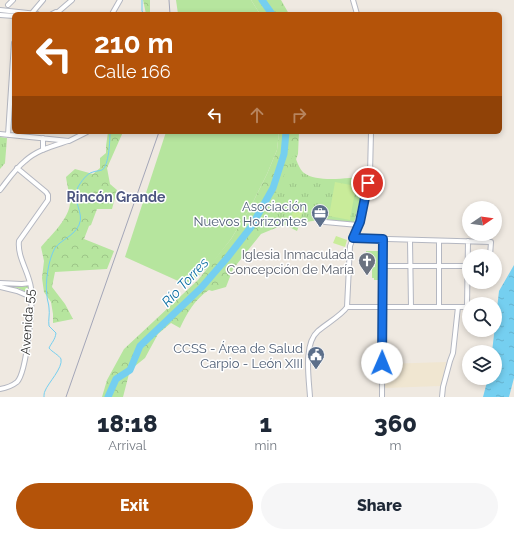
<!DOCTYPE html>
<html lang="en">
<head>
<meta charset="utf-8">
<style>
	:root { --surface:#fff; --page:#f6f6f7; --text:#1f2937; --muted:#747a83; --accent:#b45309 }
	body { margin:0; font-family:Raleway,sans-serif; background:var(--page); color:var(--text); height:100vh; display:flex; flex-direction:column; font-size:15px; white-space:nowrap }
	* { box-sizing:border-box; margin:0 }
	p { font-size:13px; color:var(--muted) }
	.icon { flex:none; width:22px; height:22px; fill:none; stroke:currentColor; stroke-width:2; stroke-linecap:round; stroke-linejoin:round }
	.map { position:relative; height:397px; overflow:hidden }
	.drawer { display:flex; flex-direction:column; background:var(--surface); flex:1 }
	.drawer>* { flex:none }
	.hud { position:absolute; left:12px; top:12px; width:490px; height:122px; border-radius:6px; box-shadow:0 2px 6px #0003; background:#b45309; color:#fff; overflow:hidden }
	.needle { width:26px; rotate:77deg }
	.tools { position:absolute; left:462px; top:201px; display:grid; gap:8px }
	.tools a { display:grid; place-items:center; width:40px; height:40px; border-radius:50%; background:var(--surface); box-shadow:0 2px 6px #0003; font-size:20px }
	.pin { position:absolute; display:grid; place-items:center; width:34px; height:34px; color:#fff; margin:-17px; border:2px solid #fff; border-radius:50%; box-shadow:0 1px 4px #0007 }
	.me { position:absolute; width:44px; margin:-22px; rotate:1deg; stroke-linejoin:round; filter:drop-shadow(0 0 3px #0008) }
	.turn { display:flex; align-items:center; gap:14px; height:84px; padding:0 16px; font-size:18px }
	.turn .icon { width:52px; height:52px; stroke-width:2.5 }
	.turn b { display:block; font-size:28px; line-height:34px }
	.lanes { display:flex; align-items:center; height:38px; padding:0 16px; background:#0003; justify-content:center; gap:20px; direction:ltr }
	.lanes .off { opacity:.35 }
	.eta { display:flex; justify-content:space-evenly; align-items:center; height:68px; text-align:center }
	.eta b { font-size:24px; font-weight:800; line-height:28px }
	.cta { display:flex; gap:8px; margin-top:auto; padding:8px 16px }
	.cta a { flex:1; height:46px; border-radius:24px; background:var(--accent); color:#fff; font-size:16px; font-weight:800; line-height:46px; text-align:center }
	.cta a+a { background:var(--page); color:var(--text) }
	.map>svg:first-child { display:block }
</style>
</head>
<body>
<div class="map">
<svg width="514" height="397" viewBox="0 0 514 397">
	<defs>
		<pattern id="forest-crowns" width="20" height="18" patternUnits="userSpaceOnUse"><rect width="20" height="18" fill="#b6e59e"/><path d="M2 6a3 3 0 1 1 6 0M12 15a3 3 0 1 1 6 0" fill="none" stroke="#9dc588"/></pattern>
		<pattern id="park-tufts" width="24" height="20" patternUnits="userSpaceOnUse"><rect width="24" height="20" fill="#b6e59e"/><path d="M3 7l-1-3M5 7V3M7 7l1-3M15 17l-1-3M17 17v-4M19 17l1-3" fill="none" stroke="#9dc588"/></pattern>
		<pattern id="water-ripples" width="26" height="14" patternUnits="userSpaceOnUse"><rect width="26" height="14" fill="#75cff0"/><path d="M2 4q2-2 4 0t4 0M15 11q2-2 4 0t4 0" fill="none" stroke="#66b2ce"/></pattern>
	</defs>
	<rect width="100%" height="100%" fill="#efe9e1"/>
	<path fill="#f0e6d1" d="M446,362L441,386L384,388V364Z"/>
	<path fill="#b6e59e" d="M176,0H251L260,14H178Z
		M166,132H279L277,150L267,174L250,208L231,239L211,265L187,285L125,257Z
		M366,251H380V292L379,280H374V278H372V267H375V257H366Z"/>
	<path fill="url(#forest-crowns)" d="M143,0H150V14H146Z
		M251,0H281L289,14H260Z
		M108,132H123L107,168L110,184L117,190L112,209H97L91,225L89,226L84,239L114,251L107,269L55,272L52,287L65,304L73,319L53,323V314L51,302L44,292L42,278L44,261L41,247C51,235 70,218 70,202C70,195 67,185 66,177L75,169L93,174L100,168V158L106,153V146Z
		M279,132H299L298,154L282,197L286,225L278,227L261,234L233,269L226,287L212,291L209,290C195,299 187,313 180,328L171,323L158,334L145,358L130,370L123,397H102L107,380L124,349L198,280L231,239L250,208L267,174L277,150Z"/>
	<path fill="url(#park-tufts)" d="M0,137L7,138L5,163L0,169Z
		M294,153C296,159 299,169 304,173C318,183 349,178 366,176L354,223L325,219L300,223L297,231L266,215Z
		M29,284L30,294L18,288L6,286V285Z"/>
	<path fill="#c9ec9a" d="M335,182L356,186L350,220L329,216Z
		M295,206L304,209L298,224L290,220Z
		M336,236L347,240L345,247L333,243Z"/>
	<path fill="url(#water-ripples)" d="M514,265V378L509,397H483L488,378H495V352H492L499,291Z"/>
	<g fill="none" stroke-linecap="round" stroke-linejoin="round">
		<path stroke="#75cff0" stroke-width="1" d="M142,0V11L144,14
			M44,397C44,395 44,393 45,391C48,383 63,368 61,359C59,355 52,352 49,348C52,342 55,340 56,333L49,326C48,320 50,314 49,308C49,304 47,300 47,296C45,283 48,260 55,248C62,239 74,236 79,225C85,213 71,201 78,187C81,182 87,173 93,172C95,171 99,171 102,170C109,166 110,140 110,132"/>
		<path stroke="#75cff0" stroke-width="7" d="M262,0L272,14
			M108,397L116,379L130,370L140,346L201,288L227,258L251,227L273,188L284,154L286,132"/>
		<defs>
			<path id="minor" d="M353,0L357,14
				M8,5L13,0
				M0,10L37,14
				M58,12L72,0
				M32,13L43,0
				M52,14L56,12L60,14
				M112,14L120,0
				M0,15L14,16
				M0,134L69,141L87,132
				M8,135L14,43
				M43,138V150
				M0,190C8,180 15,169 25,161C37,150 53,146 68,141
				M325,222L358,225
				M353,238L491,242L490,256
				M410,240L411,307
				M383,266H467
				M0,283L22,284L30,283
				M0,287L17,291L31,297
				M347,307H467L468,241
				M347,307L350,246L359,222L367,193L370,174L371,132
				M439,307V241
				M0,389C6,388 12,386 17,382C27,372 33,303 31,288C29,272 17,257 19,241L48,200V195L46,192L17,168
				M310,397C309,379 303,344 318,331C326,324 342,315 347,307
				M382,397L383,239
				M442,397L443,387L450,361L453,353L458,307"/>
		</defs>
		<use href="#minor" stroke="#b4b7c1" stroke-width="6"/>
		<use href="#minor" stroke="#fff" stroke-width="4"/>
		<path stroke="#a3a6b8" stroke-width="1" d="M169,0L170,14
			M66,397L159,132"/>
	</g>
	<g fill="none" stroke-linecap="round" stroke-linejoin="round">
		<defs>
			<path id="route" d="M368,183L360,222L353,238L383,239L382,363"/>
		</defs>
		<use href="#route" stroke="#114b97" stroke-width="10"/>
		<use href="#route" stroke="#1a73e8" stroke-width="7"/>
	</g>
	<defs>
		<symbol id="office-pin" viewBox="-11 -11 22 30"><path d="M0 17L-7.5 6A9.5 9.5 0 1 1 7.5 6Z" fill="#5c6f8a" stroke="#fff"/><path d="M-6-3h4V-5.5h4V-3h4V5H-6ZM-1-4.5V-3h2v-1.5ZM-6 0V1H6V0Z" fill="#fff"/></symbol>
		<symbol id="church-pin" viewBox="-11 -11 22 30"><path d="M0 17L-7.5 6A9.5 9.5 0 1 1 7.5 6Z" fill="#6b7280" stroke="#fff"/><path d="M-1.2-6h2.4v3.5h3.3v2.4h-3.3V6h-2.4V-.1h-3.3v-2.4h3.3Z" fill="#fff"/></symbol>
		<symbol id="civic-pin" viewBox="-11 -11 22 30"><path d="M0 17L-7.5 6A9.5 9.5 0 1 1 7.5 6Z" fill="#5c6f8a" stroke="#fff"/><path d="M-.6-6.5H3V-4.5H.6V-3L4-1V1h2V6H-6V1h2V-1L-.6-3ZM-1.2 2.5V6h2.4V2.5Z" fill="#fff"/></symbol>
	</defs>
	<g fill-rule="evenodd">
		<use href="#office-pin" x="310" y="203" width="20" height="27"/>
		<use href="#church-pin" x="357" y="251" width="20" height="27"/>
		<use href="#civic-pin" x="306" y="345" width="20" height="27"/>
	</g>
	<g text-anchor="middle" stroke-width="3" stroke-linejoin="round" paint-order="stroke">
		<g font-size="13" fill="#4e5e75" stroke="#fff" text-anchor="end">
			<text x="307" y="211">Asociación<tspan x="307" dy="15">Nuevos Horizontes</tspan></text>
			<text x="303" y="353">CCSS - Área de Salud<tspan x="303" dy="15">Carpio - León XIII</tspan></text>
		</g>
		<g font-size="13" fill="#5b616d" stroke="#fff" text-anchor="end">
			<text x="354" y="259">Iglesia Inmaculada<tspan x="354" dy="15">Concepción de María</tspan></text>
		</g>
		<g font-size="13" fill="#2e2e2e" stroke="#fff">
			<text transform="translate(27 322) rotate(-86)" y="5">Avenida 55</text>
		</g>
		<g font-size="14" font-weight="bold" fill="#4d5680" stroke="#fff">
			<text x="116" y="202">Rincón Grande</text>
		</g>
		<g font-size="14" font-style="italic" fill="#0d6fa3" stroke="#fff">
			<text transform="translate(185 282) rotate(-47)" y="5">Río Torres</text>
		</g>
	</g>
</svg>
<div class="tools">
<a><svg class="needle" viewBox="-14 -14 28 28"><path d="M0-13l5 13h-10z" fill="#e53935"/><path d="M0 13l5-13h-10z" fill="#747a83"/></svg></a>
<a><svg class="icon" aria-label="sound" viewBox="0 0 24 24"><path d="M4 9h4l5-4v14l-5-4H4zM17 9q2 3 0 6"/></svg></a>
<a><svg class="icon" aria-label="search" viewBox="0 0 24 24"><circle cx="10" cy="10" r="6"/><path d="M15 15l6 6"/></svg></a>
<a><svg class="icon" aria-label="layers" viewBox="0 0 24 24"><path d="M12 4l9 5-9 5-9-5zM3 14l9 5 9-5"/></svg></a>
</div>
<div class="pin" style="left:368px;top:183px;background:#d93025"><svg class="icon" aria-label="arrive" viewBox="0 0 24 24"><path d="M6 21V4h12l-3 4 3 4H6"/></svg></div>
<svg class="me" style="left:382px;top:363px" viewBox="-20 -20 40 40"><circle r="19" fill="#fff"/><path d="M0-13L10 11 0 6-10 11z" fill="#1a73e8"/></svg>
<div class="hud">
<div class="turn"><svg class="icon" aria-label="left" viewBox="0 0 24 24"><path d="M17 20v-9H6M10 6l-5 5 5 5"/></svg><div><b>210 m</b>Calle 166</div></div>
<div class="lanes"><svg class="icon" aria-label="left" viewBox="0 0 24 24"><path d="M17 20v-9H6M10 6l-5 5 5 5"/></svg><svg class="icon off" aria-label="ahead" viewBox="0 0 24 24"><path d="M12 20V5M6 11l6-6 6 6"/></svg><svg class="icon off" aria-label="right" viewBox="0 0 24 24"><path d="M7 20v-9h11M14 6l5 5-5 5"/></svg></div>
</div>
</div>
<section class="drawer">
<div class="eta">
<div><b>18:18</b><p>Arrival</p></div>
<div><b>1</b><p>min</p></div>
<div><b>360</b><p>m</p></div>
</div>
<div class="cta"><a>Exit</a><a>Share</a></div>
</section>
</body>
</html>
